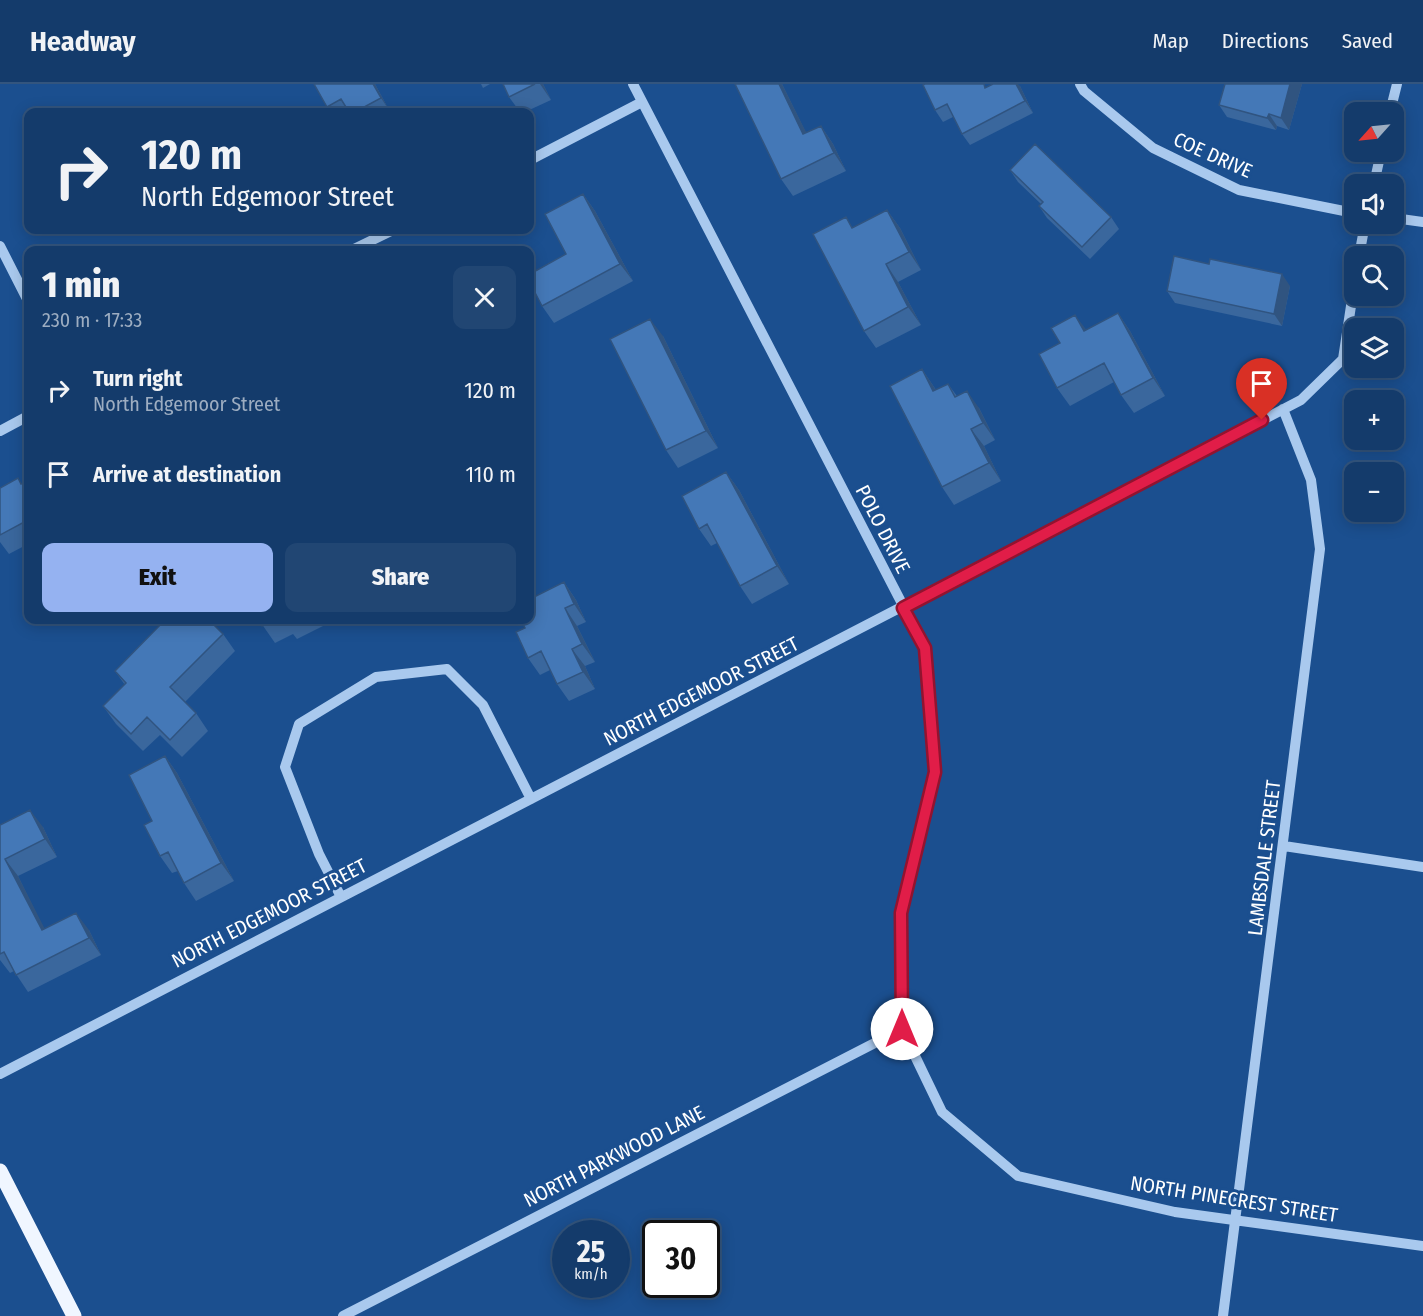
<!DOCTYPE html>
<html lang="en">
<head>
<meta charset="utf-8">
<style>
	:root { --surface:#143b6b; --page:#214673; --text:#f1f3f6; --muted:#9dadc1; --line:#33557e; --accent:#95b2f1 }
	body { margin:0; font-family:"Fira Sans Condensed",sans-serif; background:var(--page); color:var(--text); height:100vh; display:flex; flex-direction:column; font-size:22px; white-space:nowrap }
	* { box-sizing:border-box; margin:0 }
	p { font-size:20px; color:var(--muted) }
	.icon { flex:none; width:33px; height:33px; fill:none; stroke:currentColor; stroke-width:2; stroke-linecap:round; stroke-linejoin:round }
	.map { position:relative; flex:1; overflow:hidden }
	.sheet { position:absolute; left:24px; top:162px; width:510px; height:378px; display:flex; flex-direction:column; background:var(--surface); border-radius:12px; box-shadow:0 3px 15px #0003,0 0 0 2px var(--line) }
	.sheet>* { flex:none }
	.top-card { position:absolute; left:24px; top:24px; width:510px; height:126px; border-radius:12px; box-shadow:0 3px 15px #0003,0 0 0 2px var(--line); background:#143b6b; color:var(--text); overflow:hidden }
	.needle { width:39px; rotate:243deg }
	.controls { position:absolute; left:1344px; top:18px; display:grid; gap:12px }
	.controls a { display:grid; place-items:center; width:60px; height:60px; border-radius:12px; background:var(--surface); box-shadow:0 3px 15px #0003,0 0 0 2px var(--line); font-size:30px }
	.speed { position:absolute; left:552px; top:1136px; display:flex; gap:12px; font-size:30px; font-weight:700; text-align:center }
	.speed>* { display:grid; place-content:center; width:78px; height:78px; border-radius:50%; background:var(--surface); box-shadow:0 3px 15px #0003,0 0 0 2px var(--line); line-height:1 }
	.speed small { font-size:15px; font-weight:400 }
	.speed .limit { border:3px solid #111; border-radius:9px; background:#fff; color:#111 }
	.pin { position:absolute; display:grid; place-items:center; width:51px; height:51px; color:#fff; margin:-62px -26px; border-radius:50% 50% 50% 0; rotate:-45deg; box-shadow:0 0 6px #0007 }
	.pin .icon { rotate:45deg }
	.me { position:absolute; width:66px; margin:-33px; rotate:0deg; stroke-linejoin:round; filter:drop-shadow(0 0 4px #0008) }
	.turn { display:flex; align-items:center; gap:21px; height:126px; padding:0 18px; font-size:27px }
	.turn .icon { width:78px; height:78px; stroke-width:2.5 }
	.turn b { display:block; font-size:42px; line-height:51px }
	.round { display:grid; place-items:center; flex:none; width:63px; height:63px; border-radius:12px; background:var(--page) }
	.overview { display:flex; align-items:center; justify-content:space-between; height:102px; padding:0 18px }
	h1 { font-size:36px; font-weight:800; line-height:45px }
	.button { display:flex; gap:12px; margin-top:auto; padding:12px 18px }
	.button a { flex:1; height:69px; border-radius:12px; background:var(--accent); color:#111; font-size:24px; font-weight:800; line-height:69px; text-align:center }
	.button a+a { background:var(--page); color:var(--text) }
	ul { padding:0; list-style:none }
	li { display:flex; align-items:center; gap:18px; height:84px; padding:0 18px }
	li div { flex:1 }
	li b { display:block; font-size:22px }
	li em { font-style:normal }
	header { display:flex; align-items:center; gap:36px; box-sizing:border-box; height:84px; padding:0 30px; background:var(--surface); border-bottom:2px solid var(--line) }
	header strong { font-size:28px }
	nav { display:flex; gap:33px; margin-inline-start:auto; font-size:21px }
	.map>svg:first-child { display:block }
</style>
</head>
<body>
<header>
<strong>Headway</strong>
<nav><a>Map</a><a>Directions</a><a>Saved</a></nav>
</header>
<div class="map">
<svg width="1423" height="1232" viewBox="0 0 1423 1232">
	<rect width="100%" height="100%" fill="#1b4f8f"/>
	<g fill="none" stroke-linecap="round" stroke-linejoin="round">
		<path stroke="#a9c9ee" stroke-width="10" d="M633,0L925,564L935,689L901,829L902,945L942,1028L1018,1092L1175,1128L1423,1162
			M1080,0L1084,7L1153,64L1239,106L1354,129
			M1390,28L1397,0
			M530,76L642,18
			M1374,100L1381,68
			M1394,134L1423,138
			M0,162L28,217
			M352,166L393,146
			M1359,172L1365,140
			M0,347L28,332
			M1284,762L1423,783
			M341,813L319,770L285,683L299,640L376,593L447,585L483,621L531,715
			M0,990L1301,316L1343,275L1354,202
			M343,1232L902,945
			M1223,1232L1320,465L1311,396L1283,325"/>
		<path stroke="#f0f6ff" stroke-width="15" d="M0,1087L74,1232"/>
	</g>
	<path fill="#3a679d" d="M314,0H375L389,26L384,28H331Z
		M481,0H490L483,4Z
		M503,0H543L551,16L525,28H520L509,13Z
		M782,0L806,49L821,42L833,60L846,87L793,112L781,95Z
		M925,0L987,3L1020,2L1033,29L970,61L962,50L953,33L943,38L935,26Z
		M1302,0L1289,46L1277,42L1276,46L1227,33L1219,21Z
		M1010,86L1111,133L1119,145L1090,175L1047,134L1039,122L1041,120L1018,98Z
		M583,110L595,127L633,197L554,239L542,222L566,170Z
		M887,126L900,144L921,186L898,198L921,241L876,264L864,247L854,143Z
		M1290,202L1282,242L1175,219L1167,207Z
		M1118,229L1130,247L1165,312L1134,329L1121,311L1114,298L1070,322L1057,304L1086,246Z
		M663,252L718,364L678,384L666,366Z
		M922,285L936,306L948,300L957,312L979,324L995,356L984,362L1001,397L954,421L942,403Z
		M726,388L739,406L789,500L752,520L740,502L717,459L711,462L699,445Z
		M28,397V460L9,470L0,458V404L22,400Z
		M564,498L576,516L586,538L577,542L595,578L585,582L595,605L569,617L557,600L550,586L540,591L528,574L525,544Z
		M259,536H335L297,555L293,550L275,559Z
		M223,550L235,567L185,618L196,629L208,647L182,673L160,651L143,667L116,640L103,622L125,601L115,587Z
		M165,672L177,689L234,797L196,817L184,799L178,787L172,789L160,772L152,737Z
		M0,741L43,743L57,773L18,792L44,845L89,846L101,871L28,908L14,887L10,889L0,876Z"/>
	<path fill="#305480" d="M373,0H375L389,26L381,14Z
		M540,0H543L551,16Z
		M779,0H782L816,68L803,50Z
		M1016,0H1018L1020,2L1033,29L1025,17Z
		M1290,0H1302L1289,46L1281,34Z
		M1269,30L1277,42L1276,46L1267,34Z
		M821,42L833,60L846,87L834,69Z
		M583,110L595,127L633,197L620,180Z
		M887,126L900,144L921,186L909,168Z
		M886,180L898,198L921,241L908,223Z
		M1282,190L1290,202L1282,242L1274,230Z
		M1118,229L1130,247L1165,312L1153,294Z
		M1075,231L1088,248L1084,247Z
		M650,235L663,252L718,364L706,347Z
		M922,285L934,303L945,325L933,307Z
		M967,307L979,324L995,356L983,339Z
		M971,345L984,362L1001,397L989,379Z
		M726,388L739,406L789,500L777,482Z
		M564,498L576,516L586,538L574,520Z
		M565,524L577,542L595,578L582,560Z
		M572,565L585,582L595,605L583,588Z
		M165,672L177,689L234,797L221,779Z
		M30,726L43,743L57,773L45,755Z
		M5,775L18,792L54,863L42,846Z
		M76,829L89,846L101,871L89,854Z"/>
	<path fill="#4478b7" stroke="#305480" stroke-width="1.5" d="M314,0H373L381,14L355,28H349L341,15L327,23Z
		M503,0H535L509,13Z
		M735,0H779L803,50L821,42L834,69L781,95Z
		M925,0H984L985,4L993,0H1016L1025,17L962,50L947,20L935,26L923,1Z
		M1225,0H1290L1281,34L1269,30L1267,34L1219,21Z
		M457,25L459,28H451Z
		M1035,60L1111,133L1082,163L1039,122L1043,118L1010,86Z
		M583,110L620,180L542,222L530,199V190L566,170L545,130Z
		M887,126L909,168L886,180L908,223L864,247L813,150L846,133L852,144Z
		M1174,172L1209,180L1210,175L1282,190L1274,230L1167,207Z
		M1118,229L1153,294L1121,311L1104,279L1057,304L1039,270L1060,259L1051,244L1075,231L1084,247Z
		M650,235L706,347L666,366L610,255Z
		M922,285L933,307L948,300L955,313L967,307L983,339L971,345L989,379L942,403L890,302Z
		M726,388L777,482L740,502L707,440L699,445L682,412Z
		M18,394L21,400L28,397V436L0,451V404Z
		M564,498L574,520L565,524L582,560L572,565L583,588L557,600L541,567L528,574L516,548L525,544L521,536H530V515Z
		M165,536H209L223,550L170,603L196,629L170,656L147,633L131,650L103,622L126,599L115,587Z
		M259,536H275L262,542Z
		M165,672L221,779L184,799L168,768L160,772L144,741L152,737L129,691Z
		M30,726L45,755L5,775L42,846L76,829L89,854L16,891L4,868L0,870V741Z"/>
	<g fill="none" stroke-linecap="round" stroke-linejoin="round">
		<defs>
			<path id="route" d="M902,945L901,829L935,688L925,564L903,524L1262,336"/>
		</defs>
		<use href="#route" stroke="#92132f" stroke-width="15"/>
		<use href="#route" stroke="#e11d48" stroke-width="10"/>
	</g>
	<g text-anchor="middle" stroke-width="6" stroke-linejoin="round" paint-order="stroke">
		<g font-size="20" fill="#fff" stroke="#1b4f8f">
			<text transform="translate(1213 71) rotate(24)" y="7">COE DRIVE</text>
			<text transform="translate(883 445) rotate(63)" y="7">POLO DRIVE</text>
			<text transform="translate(701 607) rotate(-27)" y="7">NORTH EDGEMOOR STREET</text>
			<text transform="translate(1264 774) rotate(-83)" y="7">LAMBSDALE STREET</text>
			<text transform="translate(269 829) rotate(-27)" y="7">NORTH EDGEMOOR STREET</text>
			<text transform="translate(614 1072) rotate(-27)" y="7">NORTH PARKWOOD LANE</text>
			<text transform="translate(1234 1115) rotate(9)" y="7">NORTH PINECREST STREET</text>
		</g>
	</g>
</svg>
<div class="controls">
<a><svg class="needle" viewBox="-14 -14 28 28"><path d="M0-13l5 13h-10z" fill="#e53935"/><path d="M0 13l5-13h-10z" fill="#9dadc1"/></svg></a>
<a><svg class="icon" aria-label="sound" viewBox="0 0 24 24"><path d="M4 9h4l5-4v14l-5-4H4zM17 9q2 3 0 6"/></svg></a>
<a><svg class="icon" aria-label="search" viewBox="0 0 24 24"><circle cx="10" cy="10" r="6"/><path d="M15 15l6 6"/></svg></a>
<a><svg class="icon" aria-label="layers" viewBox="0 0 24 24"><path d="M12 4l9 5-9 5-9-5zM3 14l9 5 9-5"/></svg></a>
<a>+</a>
<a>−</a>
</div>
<div class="speed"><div>25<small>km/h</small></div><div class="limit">30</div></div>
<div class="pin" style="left:1262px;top:336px;background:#d93025"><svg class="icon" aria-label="arrive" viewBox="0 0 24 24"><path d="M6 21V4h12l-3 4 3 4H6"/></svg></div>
<svg class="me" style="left:902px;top:945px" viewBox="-20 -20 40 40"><circle r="19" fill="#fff"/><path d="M0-13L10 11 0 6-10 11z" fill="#e11d48"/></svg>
<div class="top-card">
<div class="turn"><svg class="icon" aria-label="right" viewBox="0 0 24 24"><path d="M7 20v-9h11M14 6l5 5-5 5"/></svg><div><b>120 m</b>North Edgemoor Street</div></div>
</div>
<section class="sheet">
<div class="overview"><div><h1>1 min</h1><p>230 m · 17:33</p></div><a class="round"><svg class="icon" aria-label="close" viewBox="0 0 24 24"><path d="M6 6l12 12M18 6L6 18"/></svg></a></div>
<ul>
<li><svg class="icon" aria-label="right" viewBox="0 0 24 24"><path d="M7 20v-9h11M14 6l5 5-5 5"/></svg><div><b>Turn right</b><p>North Edgemoor Street</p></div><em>120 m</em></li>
<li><svg class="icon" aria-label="arrive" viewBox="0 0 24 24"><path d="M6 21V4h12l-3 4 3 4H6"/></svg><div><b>Arrive at destination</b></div><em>110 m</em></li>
</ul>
<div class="button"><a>Exit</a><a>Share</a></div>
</section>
</div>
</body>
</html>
